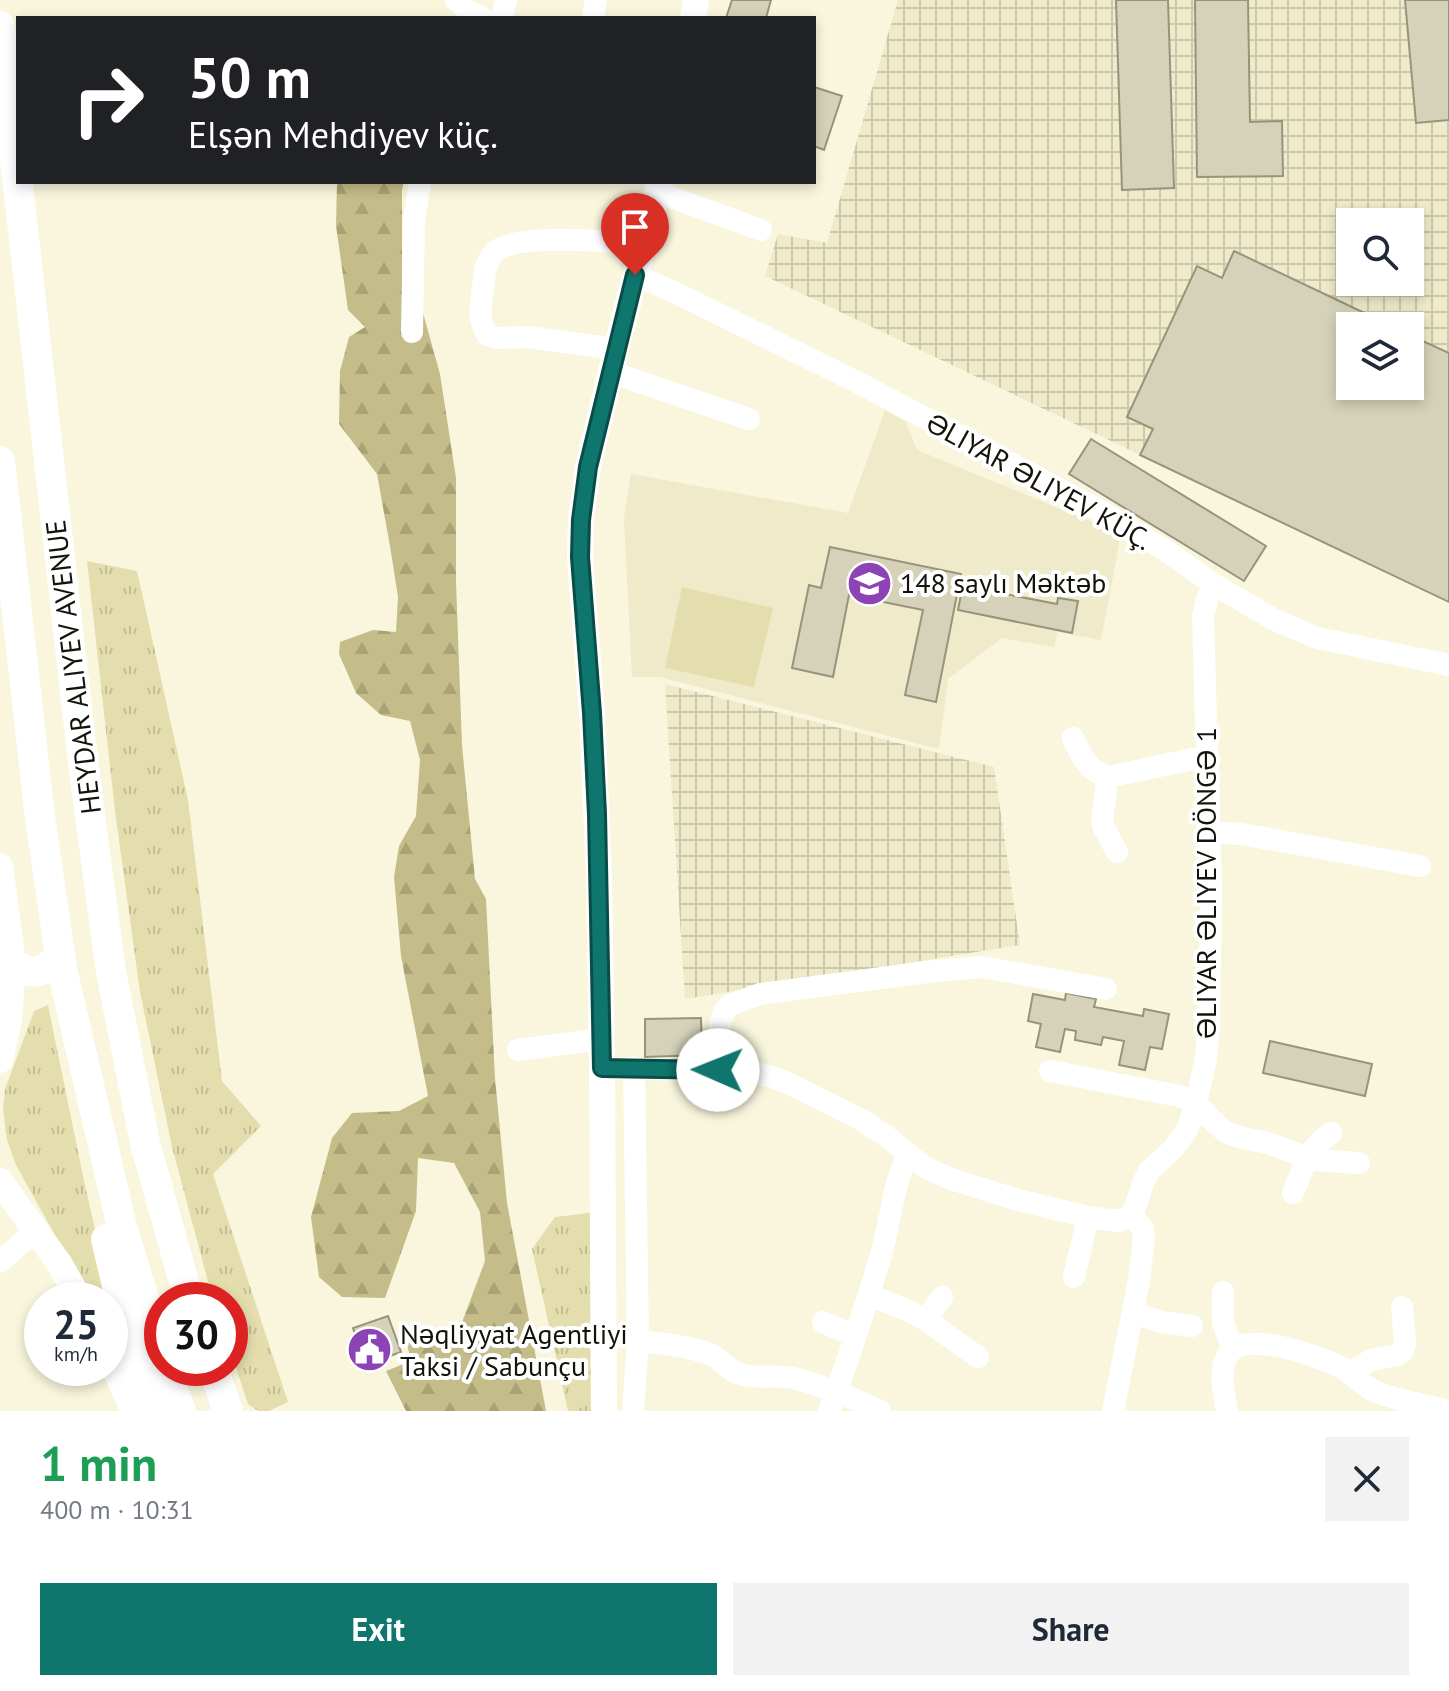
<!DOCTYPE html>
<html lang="en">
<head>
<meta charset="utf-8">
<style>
	:root { --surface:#fff; --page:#f2f2f3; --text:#1f2937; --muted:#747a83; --accent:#0f766e }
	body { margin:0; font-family:"PT Sans",sans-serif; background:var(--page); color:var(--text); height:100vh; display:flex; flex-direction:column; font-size:30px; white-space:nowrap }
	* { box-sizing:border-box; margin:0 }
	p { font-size:26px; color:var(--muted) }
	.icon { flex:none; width:44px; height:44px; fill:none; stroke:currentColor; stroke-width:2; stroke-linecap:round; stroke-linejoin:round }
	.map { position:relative; height:1411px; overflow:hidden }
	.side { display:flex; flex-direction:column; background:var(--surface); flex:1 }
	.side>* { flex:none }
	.top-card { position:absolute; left:16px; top:16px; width:800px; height:168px; border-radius:0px; box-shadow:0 4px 12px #0003; background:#202124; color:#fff; overflow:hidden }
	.tools { position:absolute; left:1336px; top:208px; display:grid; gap:16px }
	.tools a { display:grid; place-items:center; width:88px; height:88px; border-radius:0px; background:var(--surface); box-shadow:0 4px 12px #0003; font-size:40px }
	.speed { position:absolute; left:24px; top:1282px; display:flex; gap:16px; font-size:40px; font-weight:700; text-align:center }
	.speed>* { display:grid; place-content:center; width:104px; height:104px; border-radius:50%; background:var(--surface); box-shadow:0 4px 12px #0003; line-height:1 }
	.speed small { font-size:20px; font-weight:400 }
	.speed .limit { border:12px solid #d22; background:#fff; color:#111 }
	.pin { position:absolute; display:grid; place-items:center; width:68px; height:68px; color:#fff; margin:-82px -34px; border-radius:50% 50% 50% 0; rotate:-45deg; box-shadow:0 0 8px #0007 }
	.pin .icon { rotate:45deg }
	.me { position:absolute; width:88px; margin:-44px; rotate:271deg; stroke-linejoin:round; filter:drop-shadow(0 0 6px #0008) }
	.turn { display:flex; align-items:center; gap:28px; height:168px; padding:0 40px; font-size:36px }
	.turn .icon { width:104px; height:104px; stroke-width:2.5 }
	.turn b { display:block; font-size:56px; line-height:68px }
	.round { display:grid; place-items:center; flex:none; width:84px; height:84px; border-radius:0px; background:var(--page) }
	.overview { display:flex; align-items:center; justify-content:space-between; height:136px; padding:0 40px }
	h1 { font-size:48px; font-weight:600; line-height:60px; color:#1e9e55 }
	.cta { display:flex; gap:16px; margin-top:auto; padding:16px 40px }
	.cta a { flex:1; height:92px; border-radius:0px; background:var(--accent); color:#fff; font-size:32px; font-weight:600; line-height:92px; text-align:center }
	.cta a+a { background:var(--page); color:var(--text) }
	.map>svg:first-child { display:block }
</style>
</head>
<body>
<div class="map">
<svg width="1449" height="1411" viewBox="0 0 1449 1411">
	<defs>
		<pattern id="industrial-grid" width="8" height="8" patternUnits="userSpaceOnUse" patternTransform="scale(2)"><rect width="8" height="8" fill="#eeeaca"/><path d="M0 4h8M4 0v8" fill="none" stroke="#cbc8ac"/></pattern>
		<pattern id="grass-tufts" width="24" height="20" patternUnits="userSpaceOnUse" patternTransform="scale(2)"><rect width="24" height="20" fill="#e4deae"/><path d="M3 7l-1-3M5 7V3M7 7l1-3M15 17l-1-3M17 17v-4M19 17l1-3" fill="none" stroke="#c3be94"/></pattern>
		<pattern id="forest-firs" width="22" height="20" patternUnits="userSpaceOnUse" patternTransform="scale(2)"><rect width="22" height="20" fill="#c4bd89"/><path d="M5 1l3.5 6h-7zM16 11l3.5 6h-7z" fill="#a8a275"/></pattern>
	</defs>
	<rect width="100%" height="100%" fill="#f9f6dd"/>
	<path fill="#eeeaca" d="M885,410L906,422L917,450L1121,534L1101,640L1058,632L1054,647L1002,638L948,679L939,749L660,677H632L624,518L631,474L848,513Z"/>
	<path fill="url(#industrial-grid)" fill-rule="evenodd" d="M898,0H1449V602L765,276L778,234L827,243ZM1350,222H1410V282H1350ZM1350,326H1410V386H1350Z
		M665,684L994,767L1020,945L685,999Z"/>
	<path fill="url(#grass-tufts)" d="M87,561L137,571L188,800L222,1081L261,1126L213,1174L288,1402L269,1411H258L248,1404L230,1350V1300H213L172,1147L140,992L115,811Z
		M48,1005L84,1181L125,1359L110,1333V1300H91L16,1165L7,1140L3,1109L5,1089L34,1011Z
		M590,1213L591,1411H568L532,1249L555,1217Z"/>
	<path fill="url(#forest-firs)" d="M337,182H404L402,190V283L423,313L440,374L456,478V582L462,745L475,879L486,899L495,1078L507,1203L546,1411H406L386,1371L411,1361L405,1336L458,1333L485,1261L480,1212L454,1163L418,1158L416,1211L385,1298L342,1297L319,1277L311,1217L332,1138L352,1113L399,1111L428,1096L401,956L394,877L399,846L416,816L420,760L410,721L381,715L356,693L339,654L340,642L373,630L396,632L398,597L390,546L377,474L339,424L340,371L349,337L365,327L348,310L336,226Z"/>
	<path fill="#e4deae" d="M682,587L773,608L754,687L665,668Z"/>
	<path fill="#d5d2b9" stroke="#97947d" stroke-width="2" d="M732,0H771L766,18H726Z
		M1116,0H1168L1174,188L1122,190Z
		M1195,0H1248L1250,122L1282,121L1283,176L1197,177Z
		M1405,0H1449V120L1416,123Z
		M814,87L842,96L824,150L814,146Z
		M1234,251L1392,326H1350V386H1410V335L1449,353V602L1140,455L1153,429L1127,417L1197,266L1222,278Z
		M1091,439L1266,546L1244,581L1069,474Z
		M830,547L961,574L936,702L905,695L923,610L849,595L833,677L792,668L809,585L821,588Z
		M964,579L985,583L984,590L1057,604L1058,598L1078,601L1072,633L958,610Z
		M1066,993L1096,999L1094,1007L1143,1016L1144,1009L1169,1014L1162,1049L1150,1047L1145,1070L1119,1065L1124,1041L1103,1037L1101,1045L1075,1040L1076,1031L1065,1029L1060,1052L1036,1047L1041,1024L1028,1021L1033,994L1065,1000Z
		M701,1018L702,1055L645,1057V1019Z
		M1270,1041L1372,1064L1365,1096L1263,1073Z
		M388,1316L401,1352L366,1365L353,1328Z"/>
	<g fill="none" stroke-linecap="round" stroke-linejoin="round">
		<path stroke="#fff" stroke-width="22" d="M456,0L468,11L483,18
			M502,18L506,0
			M593,18L596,0
			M657,192L761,230
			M635,275L674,292L857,382L1099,510L1165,550L1215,585L1273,619L1317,638L1449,665
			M412,332L414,221L420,182
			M616,349L528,337L497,338L487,335C477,317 481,306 483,287C485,274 485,261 495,252C518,232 611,242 643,244
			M610,372L749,419
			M1073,738C1081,756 1088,771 1108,777L1207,756
			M1108,777L1102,819L1103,826L1117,852
			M1210,832L1241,834L1420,866
			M518,1050L602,1039
			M602,1068L744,1071L769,1076L788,1083L862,1120L886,1136L924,1167L951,1179L1018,1200L1088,1217L1118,1221L1130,1216L1134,1210L1144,1181L1149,1171L1173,1149L1188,1128L1196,1103L1206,1058L1209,1023L1211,891L1203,616L1209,594L1215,585
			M718,1070L720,1023L724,1012L730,1005L760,994L935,971L982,967L1106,989
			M1050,1071L1179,1096L1196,1103L1216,1124L1226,1132L1239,1137L1268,1143L1314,1160L1359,1163
			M1293,1193C1304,1167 1307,1149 1331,1133
			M0,1262L36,1230
			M1074,1277L1088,1217
			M1223,1292V1323L1233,1350
			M869,1295L909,1311L926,1320L978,1357
			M1133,1313L1162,1322L1192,1326
			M926,1320L942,1297
			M823,1322L854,1336
			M638,1341C660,1343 691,1346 712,1355C721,1360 727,1369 737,1373C756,1380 774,1374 793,1378C823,1385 852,1398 880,1411
			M1349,1373L1371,1360L1397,1355L1403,1351L1405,1344L1402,1307
			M633,1411L638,1341L634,1068
			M829,1411C849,1359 866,1305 882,1251C891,1219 893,1184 908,1155
			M1113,1411L1139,1280L1144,1238L1143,1229L1138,1223L1130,1216
			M1227,1411C1224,1394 1217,1366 1231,1351C1250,1331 1321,1357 1342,1368C1353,1374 1361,1384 1372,1390C1393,1400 1426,1405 1449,1411"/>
		<path stroke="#fff" stroke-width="26" d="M693,18L696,0
			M0,866L13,963L9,1019L0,1060
			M0,1181L59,1263L80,1300
			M110,1358L134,1411
			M604,1411L602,1068L599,875L592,713L580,557L581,520L588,467L616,349L660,182"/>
		<path stroke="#fff" stroke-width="30" d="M0,26L84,771L111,972L145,1143L189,1300
			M0,461L40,817L62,969L122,1227L162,1358
			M13,963C33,978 45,973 60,954
			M106,1239L126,1323L150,1411
			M165,1368L181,1411
			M213,1368L228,1411"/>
	</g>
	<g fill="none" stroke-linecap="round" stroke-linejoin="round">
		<defs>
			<path id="route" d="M635,275L588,467L581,520L580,557L592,713L597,814L602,1068L718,1070"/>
		</defs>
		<use href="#route" stroke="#0a4d48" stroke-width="20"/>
		<use href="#route" stroke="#0f766e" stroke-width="14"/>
	</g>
	<defs>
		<symbol id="school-disc" viewBox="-11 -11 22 22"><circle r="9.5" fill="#8c43b6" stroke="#fff"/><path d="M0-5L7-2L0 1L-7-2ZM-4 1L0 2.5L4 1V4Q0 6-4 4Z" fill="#fff"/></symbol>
		<symbol id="civic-disc" viewBox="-11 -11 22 22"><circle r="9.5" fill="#8c43b6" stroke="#fff"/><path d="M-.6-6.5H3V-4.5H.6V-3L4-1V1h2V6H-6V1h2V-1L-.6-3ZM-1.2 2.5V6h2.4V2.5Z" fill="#fff"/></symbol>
	</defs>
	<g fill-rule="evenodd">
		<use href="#school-disc" x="844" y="558" width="51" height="51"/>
		<use href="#civic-disc" x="344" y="1324" width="51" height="51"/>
	</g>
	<g text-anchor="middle" stroke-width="8" stroke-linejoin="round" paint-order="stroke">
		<g font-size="28" fill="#14130b" stroke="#fff">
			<text transform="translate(1039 481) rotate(29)" y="10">ƏLIYAR ƏLIYEV KÜÇ.</text>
			<text transform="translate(73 667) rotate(-97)" y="10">HEYDAR ALIYEV AVENUE</text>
			<text transform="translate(1206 883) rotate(-90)" y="10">ƏLIYAR ƏLIYEV DÖNGƏ 1</text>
		</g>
		<g font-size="28" fill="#14130b" stroke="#fff" text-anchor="start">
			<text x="900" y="593">148 saylı Məktəb</text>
			<text x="400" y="1344">Nəqliyyat Agentliyi<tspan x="400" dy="32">Taksi / Sabunçu</tspan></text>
		</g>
	</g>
</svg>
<div class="tools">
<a><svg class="icon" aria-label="search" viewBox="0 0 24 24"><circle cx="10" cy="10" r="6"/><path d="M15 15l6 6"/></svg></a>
<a><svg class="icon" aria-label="layers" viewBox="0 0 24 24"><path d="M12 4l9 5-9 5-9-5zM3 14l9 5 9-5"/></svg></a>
</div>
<div class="speed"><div>25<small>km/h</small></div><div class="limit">30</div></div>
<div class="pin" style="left:635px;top:275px;background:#d93025"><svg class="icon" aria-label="arrive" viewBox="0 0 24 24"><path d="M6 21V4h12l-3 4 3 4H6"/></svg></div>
<svg class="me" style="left:718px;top:1070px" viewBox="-20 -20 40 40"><circle r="19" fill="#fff"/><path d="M0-13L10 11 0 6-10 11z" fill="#0f766e"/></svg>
<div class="top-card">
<div class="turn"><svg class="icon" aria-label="right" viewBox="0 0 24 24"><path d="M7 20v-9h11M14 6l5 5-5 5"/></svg><div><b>50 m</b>Elşən Mehdiyev küç.</div></div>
</div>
</div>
<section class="side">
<div class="overview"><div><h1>1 min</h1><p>400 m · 10:31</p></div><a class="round"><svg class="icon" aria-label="close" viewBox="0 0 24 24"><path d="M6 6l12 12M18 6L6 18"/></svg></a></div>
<div class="cta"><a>Exit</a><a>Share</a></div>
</section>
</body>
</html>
